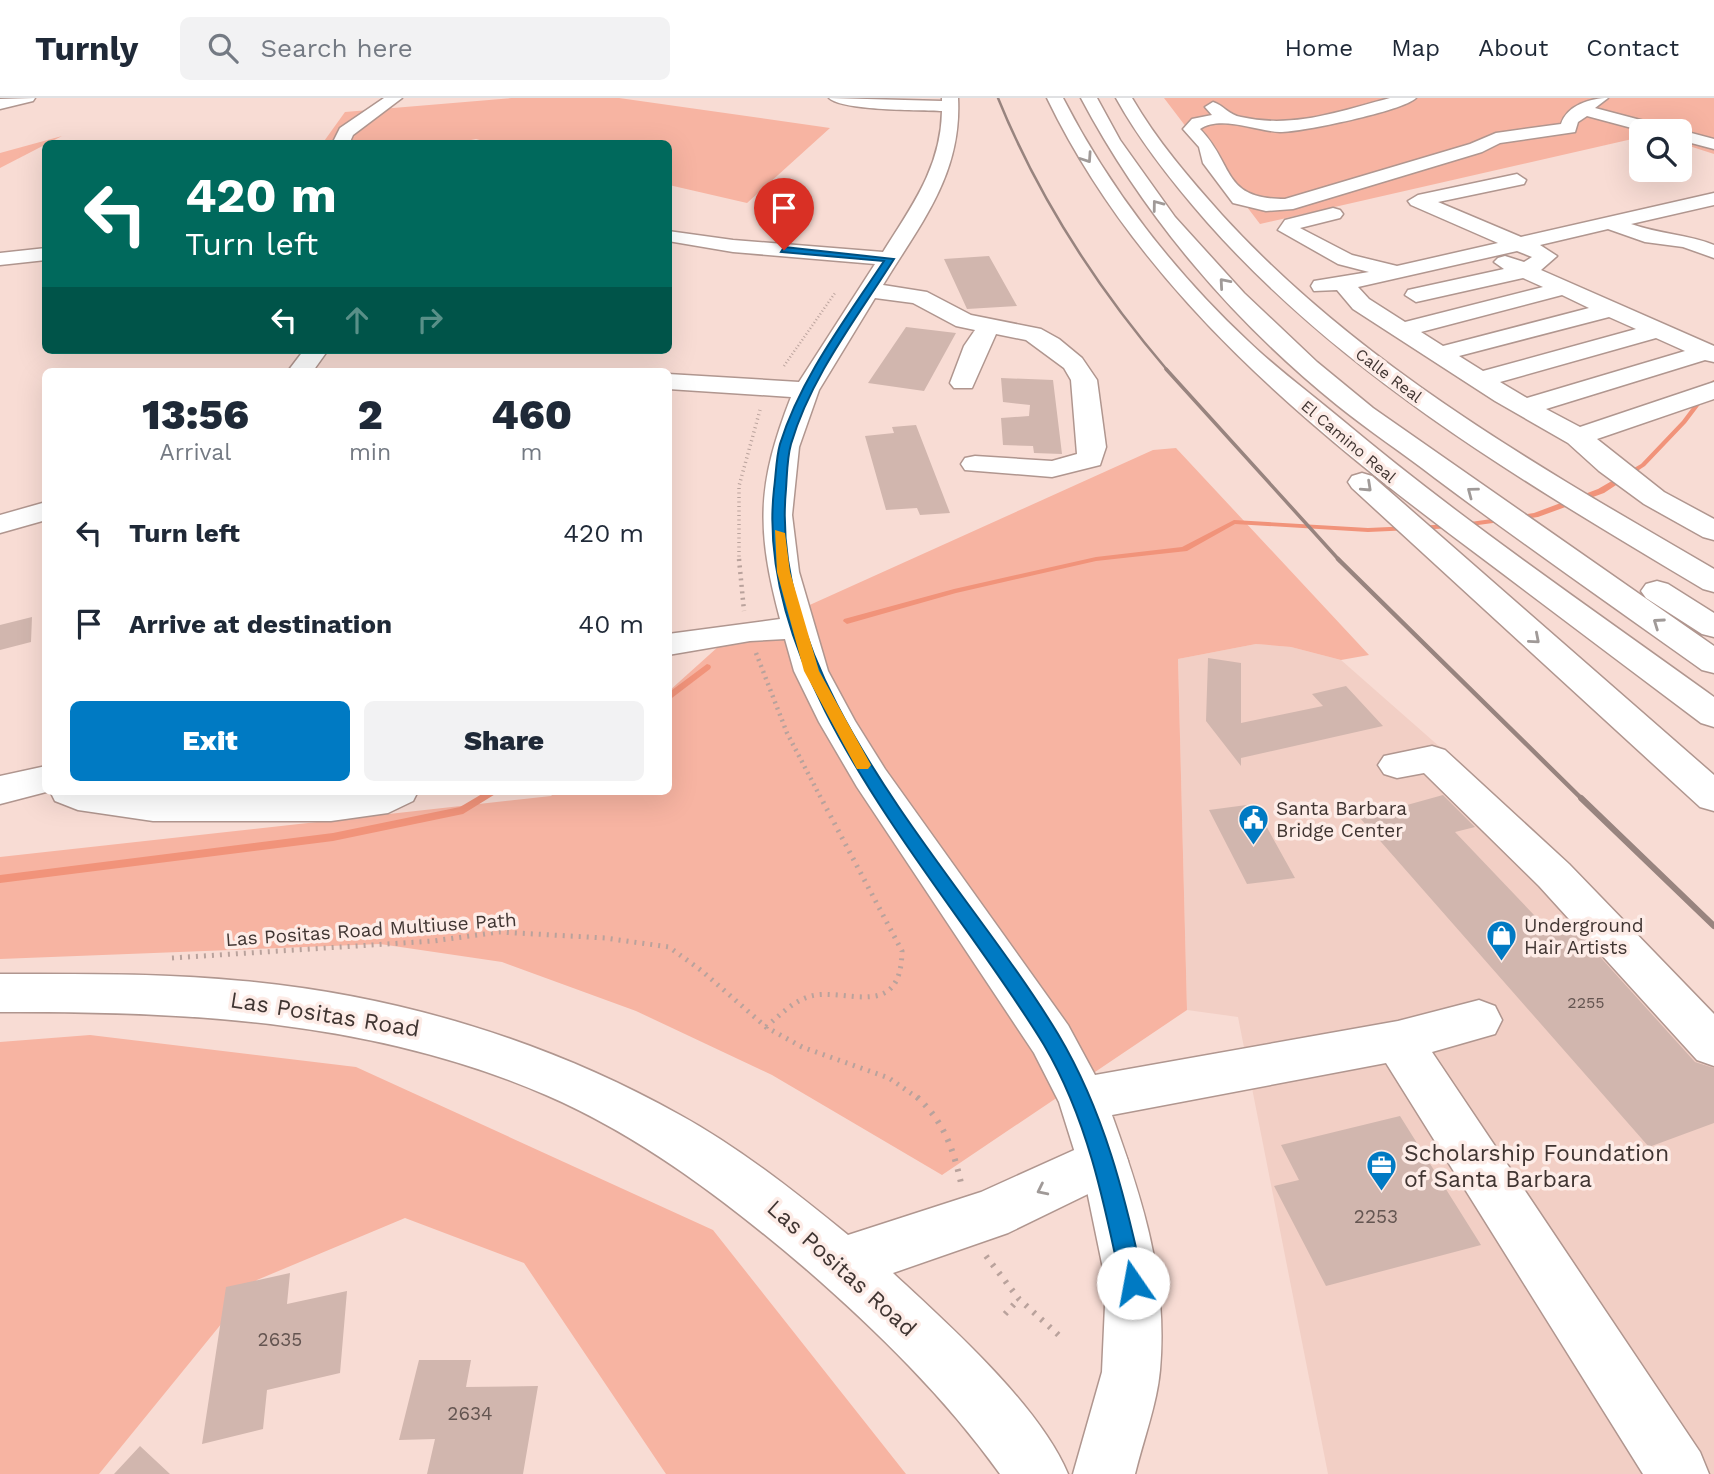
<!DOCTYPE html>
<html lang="en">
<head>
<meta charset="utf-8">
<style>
	:root { --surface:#fff; --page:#f2f2f3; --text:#1f2937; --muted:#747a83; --line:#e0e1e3; --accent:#007ac3 }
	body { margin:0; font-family:"Work Sans",sans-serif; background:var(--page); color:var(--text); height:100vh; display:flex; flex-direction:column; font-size:26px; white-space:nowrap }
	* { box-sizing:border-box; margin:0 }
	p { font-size:23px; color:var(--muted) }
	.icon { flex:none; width:38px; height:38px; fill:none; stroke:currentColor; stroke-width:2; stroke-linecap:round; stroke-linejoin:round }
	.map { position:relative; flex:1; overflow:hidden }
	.details { position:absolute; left:42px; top:270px; width:630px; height:427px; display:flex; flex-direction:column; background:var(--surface); border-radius:10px; box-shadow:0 7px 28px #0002 }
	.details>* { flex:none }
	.top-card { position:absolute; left:42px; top:42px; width:630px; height:214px; border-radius:10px; box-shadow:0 7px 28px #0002; background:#00695c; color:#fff; overflow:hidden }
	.fabs { position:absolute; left:1629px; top:21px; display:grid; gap:14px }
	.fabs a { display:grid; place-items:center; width:63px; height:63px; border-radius:10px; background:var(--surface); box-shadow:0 7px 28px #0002; font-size:35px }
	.pin { position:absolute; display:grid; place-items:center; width:60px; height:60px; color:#fff; margin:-72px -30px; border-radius:50% 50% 50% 0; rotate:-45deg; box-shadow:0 0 7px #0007 }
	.pin .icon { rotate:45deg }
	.me { position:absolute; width:77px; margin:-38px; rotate:348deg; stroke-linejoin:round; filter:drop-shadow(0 0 5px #0008) }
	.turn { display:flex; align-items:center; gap:24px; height:147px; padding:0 28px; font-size:32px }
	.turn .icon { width:91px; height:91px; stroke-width:2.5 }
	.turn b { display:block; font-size:49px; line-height:60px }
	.lanes { display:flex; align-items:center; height:66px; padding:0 28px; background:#0003; justify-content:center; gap:35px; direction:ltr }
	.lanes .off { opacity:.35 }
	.eta { display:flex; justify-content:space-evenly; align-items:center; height:119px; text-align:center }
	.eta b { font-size:42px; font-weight:800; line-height:49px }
	.primary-button { display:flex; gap:14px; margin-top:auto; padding:14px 28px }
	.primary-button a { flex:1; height:80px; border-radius:10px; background:var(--accent); color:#fff; font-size:28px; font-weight:800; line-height:80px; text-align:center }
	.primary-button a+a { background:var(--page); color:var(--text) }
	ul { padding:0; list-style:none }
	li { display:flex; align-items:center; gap:21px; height:91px; padding:0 28px }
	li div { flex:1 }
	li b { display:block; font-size:26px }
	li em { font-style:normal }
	header { display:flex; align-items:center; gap:42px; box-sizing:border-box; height:98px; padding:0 35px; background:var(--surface); border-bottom:2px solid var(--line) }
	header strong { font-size:33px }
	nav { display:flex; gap:38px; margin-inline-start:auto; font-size:24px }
	.search { width:490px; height:63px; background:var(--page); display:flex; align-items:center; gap:18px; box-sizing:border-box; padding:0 24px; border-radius:10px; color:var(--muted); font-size:26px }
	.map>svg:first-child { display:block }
</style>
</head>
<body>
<header>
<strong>Turnly</strong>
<div class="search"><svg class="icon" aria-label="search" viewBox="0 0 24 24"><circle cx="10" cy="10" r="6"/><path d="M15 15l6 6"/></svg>Search here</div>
<nav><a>Home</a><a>Map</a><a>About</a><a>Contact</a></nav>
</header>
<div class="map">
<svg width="1714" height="1376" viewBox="0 0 1714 1376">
	<rect width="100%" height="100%" fill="#f8dcd4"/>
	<path fill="#f2cfc5" d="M1256,546L1291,549L1341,562L1449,657L1714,920V1376H1328L1238,919L1187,912L1178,561Z"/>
	<path fill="#f7b4a2" d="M512,0H619L830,30L747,105L669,87L668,46H494L476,41L452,46H322L345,14Z
		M1164,0H1714V56L1680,45V33H1642L1641,39L1260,126Z
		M62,38L0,70V55Z
		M1176,350L1369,557L1341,562L1291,549L1256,546L1178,561L1187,912L942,1077L772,977L636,913L502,864L380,846L0,861V759L551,698L556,693H668L669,593L719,548L1153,352Z
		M90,937L356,969L713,1132L906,1376H666L524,1165L405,1120L257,1182L99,1376H0V944Z"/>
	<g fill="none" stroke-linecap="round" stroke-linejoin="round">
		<path fill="#f1937a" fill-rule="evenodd" d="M1714,282V288L1686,325L1645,368L1604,395L1538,419L1456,430L1368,434L1235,426L1187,453L1096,463L956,495L847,526L843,523L844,521L954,491L1096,459L1182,449L1234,422L1368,430L1456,426L1534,415L1598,391L1641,366L1682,323L1712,283Z
			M707,566L710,567L711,569L710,571L668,603V595Z
			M487,693H499L497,695L463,716L333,743L0,785V777L333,735L460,709Z"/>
	</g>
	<path fill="#d1b6ae" d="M989,158L1017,208L967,211L944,161Z
		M906,229L956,235L924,293L868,285Z
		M1001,280L1053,282L1062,356L1034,355L1033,348L1003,347L1001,320L1029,318L1030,307L1003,304Z
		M916,327L950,415L920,417L917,410L886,412L865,338L894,335L892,329Z
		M32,519L31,544L0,552V527Z
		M1208,560L1241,565V625L1323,608L1312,596L1346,588L1383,628L1241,660V668L1206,623Z
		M1443,697L1475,729L1455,734L1553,837L1575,831L1695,964L1714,970V1025L1649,1049L1360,720Z
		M1254,706L1295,780L1247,786L1209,712Z
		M1400,1018L1481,1147L1326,1188L1274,1088L1299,1082L1281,1047Z
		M290,1175L287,1206L347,1193L340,1275L267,1292L263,1331L202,1346L226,1189Z
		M419,1262H471L466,1289L538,1288L523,1376H427L435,1341L399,1342Z
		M140,1348L170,1376H114Z"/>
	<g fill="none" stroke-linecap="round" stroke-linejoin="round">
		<defs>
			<path id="minor" d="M35,0L33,3L0,11V1Z
				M384,0H402L353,37L349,46H332L340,30Z
				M829,0L942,3V0H958C962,77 920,126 883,187L927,194L971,217L1041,231L1059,241L1082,260L1097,282L1106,349L1100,367L1052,379L965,372L961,366L965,360L975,358L1052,363L1077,356L1071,282L1064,270L1026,242L996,236L972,290H954L950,285L964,248L975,232L956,228L913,205L875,200L819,292L799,349L792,417L799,474L828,573L855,623L885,671L1068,927L1095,977L1398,923L1479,902L1495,908L1502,922L1495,936L1432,954L1700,1354L1709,1376H1643L1386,965L1112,1017C1143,1103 1168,1180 1160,1272C1157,1306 1143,1343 1135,1376H1073L1102,1274L1106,1185L1087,1093L1059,1004L1034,955L857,689L819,624L794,573L785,541L750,543L668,557V536L780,521C756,431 757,386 791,299L668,291V276L799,284L875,166L733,154L668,143V133L733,142L883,154C912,108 941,69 942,13C921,12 843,13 829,0Z
				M1116,0H1132C1157,43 1189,80 1222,117C1360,268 1539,369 1714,471V494L1703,491C1526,385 1345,280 1207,124C1173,85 1141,45 1116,0Z
				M1390,0H1416C1403,13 1302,34 1280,34C1256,33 1221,17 1200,31C1235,67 1221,101 1285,101L1470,46L1496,35L1561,26C1567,7 1591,0 1608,0L1595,10L1667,29L1669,33H1643L1587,18L1578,24L1575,34L1500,45L1482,54L1293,111L1266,113L1233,105L1203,65L1199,49L1183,31L1192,21L1212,17L1205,9L1213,4C1223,7 1229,17 1241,19C1293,31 1340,13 1390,0Z
				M1680,32L1714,41V51L1680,42V33H1675Z
				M1517,76L1526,82L1524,86L1438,104L1521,139L1714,95V107L1631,126C1659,136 1687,136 1714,147V160L1683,149L1645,144L1608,131L1540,147L1557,158L1541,172L1714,248V264L1705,262L1546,311L1580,329L1714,284V301L1597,341L1664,394L1714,421V442L1703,439L1644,406L1599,373L1568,345L1495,303L1353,211L1337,192L1314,193L1311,188L1314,183L1369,174L1338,166L1278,132L1285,122L1333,110L1340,112L1343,116L1340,120L1300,130L1352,157L1397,168L1498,145L1411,107L1408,103L1418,97ZM1517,153L1532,159L1524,164L1505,158L1498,160L1494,164L1504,171L1408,192L1405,197L1416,204L1523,180L1543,189L1405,224L1369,201L1358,189ZM1562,197L1589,210L1443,248L1421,234ZM1609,219L1636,231L1483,273L1459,258ZM1656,240L1685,253L1527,300L1500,284Z
				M46,150V162L0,167V155Z
				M304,252H328L313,273H288Z
				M46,404V422L0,435V417Z
				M1432,648L1445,652L1569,766L1714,916V968L1697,962L1539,788L1424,675L1397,680L1384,676L1378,667L1384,658Z
				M46,668V693H418L413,703L388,715L331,723H153L78,712L55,703L50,693L0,706V678Z"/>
			<path id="major" d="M0,876C81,876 162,875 243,883C396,897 546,942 680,1017C740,1050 795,1094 848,1137L981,1094L1103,1039L1121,1046L1128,1063L1121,1080L1008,1135L893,1175C949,1227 1039,1307 1068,1376H1000C945,1299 876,1232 805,1170C726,1103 641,1038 546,997C372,922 186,913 0,914Z"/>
			<path id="highway" d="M1047,0H1063C1109,90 1174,174 1248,243C1277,271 1310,295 1341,321C1460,421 1588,508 1714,599V629L1701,625C1628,570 1555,515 1482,460C1312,333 1141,195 1047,0Z
				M1081,0H1097L1120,42L1175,119L1244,195L1317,264L1373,310L1714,548V575L1702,572C1612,508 1523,446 1435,380C1403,355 1369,333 1337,307C1233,223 1144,119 1081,0Z
				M1362,375L1372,378L1714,677V713L1700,709L1352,390L1348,384L1352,378Z
				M1657,483L1668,486L1714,515V539L1702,536L1646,500L1641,493L1646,486Z"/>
		</defs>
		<use href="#minor" stroke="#b0968f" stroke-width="3"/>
		<use href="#major" stroke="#b0968f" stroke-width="3"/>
		<use href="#highway" stroke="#b0968f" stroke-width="3"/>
		<path stroke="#b9a29c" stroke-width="2.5" stroke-dasharray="1 2.5" stroke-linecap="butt" d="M784,268L835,195"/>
		<path stroke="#b9a29c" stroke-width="3.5" stroke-dasharray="1 3.5" stroke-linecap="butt" d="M739,463V388L760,312"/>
		<path stroke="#b9a29c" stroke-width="4.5" stroke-dasharray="2 4.5" stroke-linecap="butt" d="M739,461L744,513
			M756,555L787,635L822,702"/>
		<path stroke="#b9a29c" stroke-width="5" stroke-dasharray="2 6" stroke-linecap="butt" d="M172,860L433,843L499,834L605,840L669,849L702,873L766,929L802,949L889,980L919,1001
			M766,929C780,917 793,903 811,898C846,889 901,924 902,853L821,700"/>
		<path stroke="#b9a29c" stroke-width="6" stroke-dasharray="2.5 8" stroke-linecap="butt" d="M917,999C944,1024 953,1050 961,1085
			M986,1158L1019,1201L1064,1242
			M1005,1216L1019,1201"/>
		<use href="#minor" fill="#fff" fill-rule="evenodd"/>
		<use href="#major" fill="#fff" fill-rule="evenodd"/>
		<use href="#highway" fill="#fff" fill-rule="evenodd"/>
		<path stroke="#98847f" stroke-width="2.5" d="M998,0C1039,101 1097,190 1168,273"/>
		<path stroke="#98847f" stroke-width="3.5" d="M1166,271L1340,463"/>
		<path stroke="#98847f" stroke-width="4.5" d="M1338,461L1583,702"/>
		<path stroke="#98847f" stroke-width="6" d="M1581,700L1714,828"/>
	</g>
	<defs><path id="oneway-chevron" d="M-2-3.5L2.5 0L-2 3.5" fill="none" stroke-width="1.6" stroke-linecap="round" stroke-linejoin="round" transform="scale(1.75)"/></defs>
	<g stroke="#a09a98">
		<use href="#oneway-chevron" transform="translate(1087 60) rotate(56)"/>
		<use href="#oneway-chevron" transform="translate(1157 107) rotate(-127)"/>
		<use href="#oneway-chevron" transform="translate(1224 185) rotate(-131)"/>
		<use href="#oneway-chevron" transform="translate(1367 389) rotate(43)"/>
		<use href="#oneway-chevron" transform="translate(1472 394) rotate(-143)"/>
		<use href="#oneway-chevron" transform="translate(1658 525) rotate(-145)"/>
		<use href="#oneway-chevron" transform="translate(1535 541) rotate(41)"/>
		<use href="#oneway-chevron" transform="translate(1042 1092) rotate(154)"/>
	</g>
	<path fill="#007ac3" stroke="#004f7f" stroke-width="2" d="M784,149L894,161C857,220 811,278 791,346C787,360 787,377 786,391C767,591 962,777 1058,936C1104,1013 1125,1098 1144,1185L1141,1193L1133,1196L1125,1193L1121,1185C1104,1103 1087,1020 1044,947C948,788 752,588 774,391C776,377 776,360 780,346C801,279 846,221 884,163L781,154Z"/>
	<path fill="#f59e0b" d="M775,432L785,435L790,474L819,573L871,667L868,671H857L804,573L777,474Z"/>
	<defs>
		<symbol id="civic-pin" viewBox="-11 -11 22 30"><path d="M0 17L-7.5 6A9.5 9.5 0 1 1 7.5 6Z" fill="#007ac3" stroke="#fdece7"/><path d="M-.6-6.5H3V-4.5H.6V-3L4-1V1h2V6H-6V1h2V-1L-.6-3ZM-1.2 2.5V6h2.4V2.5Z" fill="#fff"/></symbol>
		<symbol id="shop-pin" viewBox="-11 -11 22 30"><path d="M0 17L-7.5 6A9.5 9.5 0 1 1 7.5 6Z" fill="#007ac3" stroke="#fdece7"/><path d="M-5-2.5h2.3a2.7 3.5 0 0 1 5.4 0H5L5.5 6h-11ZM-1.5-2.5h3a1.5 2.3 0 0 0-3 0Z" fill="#fff"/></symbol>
		<symbol id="office-pin" viewBox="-11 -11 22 30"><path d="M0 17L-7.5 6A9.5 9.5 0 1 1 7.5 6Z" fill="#007ac3" stroke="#fdece7"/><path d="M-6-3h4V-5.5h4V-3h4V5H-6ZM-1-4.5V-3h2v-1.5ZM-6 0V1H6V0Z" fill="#fff"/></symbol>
	</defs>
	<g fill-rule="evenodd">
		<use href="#civic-pin" x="1236" y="704" width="35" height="47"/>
		<use href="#shop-pin" x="1484" y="820" width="35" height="47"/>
		<use href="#office-pin" x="1364" y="1050" width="35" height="47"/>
	</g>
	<g text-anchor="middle" stroke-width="7" stroke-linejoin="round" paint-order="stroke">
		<g font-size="16" fill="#403532" stroke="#fdece7">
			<text transform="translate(1389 277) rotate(37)" y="6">Calle Real</text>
			<text transform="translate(1349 343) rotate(40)" y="6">El Camino Real</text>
		</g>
		<g font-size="16" fill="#645551">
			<text x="1586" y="910">2255</text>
		</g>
		<g font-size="19" fill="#403532" stroke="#fdece7" text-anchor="start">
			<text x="1276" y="717">Santa Barbara<tspan x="1276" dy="22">Bridge Center</tspan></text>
			<text x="1524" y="834">Underground<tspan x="1524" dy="22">Hair Artists</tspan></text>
		</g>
		<g font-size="19" fill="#403532" stroke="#fdece7">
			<text transform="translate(371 831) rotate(-4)" y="7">Las Positas Road Multiuse Path</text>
		</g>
		<g font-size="19" fill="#645551">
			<text x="1376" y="1125">2253</text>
			<text x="280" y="1248">2635</text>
			<text x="470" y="1322">2634</text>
		</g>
		<g font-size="23" fill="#403532" stroke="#fdece7">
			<text transform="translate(325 916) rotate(9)" y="8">Las Positas Road</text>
			<text transform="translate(842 1170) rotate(42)" y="8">Las Positas Road</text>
		</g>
		<g font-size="23" fill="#403532" stroke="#fdece7" text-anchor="start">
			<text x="1404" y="1063">Scholarship Foundation<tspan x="1404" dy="26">of Santa Barbara</tspan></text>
		</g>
	</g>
</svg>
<div class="fabs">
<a><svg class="icon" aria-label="search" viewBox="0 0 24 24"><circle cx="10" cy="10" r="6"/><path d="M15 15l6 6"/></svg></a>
</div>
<div class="pin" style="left:784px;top:152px;background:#d93025"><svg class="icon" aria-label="arrive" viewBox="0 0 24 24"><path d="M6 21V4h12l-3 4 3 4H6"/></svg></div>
<svg class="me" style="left:1133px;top:1185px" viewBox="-20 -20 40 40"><circle r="19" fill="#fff"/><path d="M0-13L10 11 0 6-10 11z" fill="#007ac3"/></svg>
<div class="top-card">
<div class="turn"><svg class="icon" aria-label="left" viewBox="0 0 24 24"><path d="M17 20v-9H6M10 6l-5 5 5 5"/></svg><div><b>420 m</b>Turn left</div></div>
<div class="lanes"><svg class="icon" aria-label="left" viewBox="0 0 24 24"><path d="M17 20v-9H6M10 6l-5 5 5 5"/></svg><svg class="icon off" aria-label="ahead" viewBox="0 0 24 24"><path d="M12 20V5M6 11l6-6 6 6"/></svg><svg class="icon off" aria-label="right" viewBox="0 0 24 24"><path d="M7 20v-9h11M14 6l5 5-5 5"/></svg></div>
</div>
<section class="details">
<div class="eta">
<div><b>13:56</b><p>Arrival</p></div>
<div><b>2</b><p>min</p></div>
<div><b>460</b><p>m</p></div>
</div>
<ul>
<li><svg class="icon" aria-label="left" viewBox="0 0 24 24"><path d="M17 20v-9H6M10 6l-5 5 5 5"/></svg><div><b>Turn left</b></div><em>420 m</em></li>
<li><svg class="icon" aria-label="arrive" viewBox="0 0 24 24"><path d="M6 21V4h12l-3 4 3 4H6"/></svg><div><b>Arrive at destination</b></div><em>40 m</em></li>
</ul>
<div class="primary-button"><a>Exit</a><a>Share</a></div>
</section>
</div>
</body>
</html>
